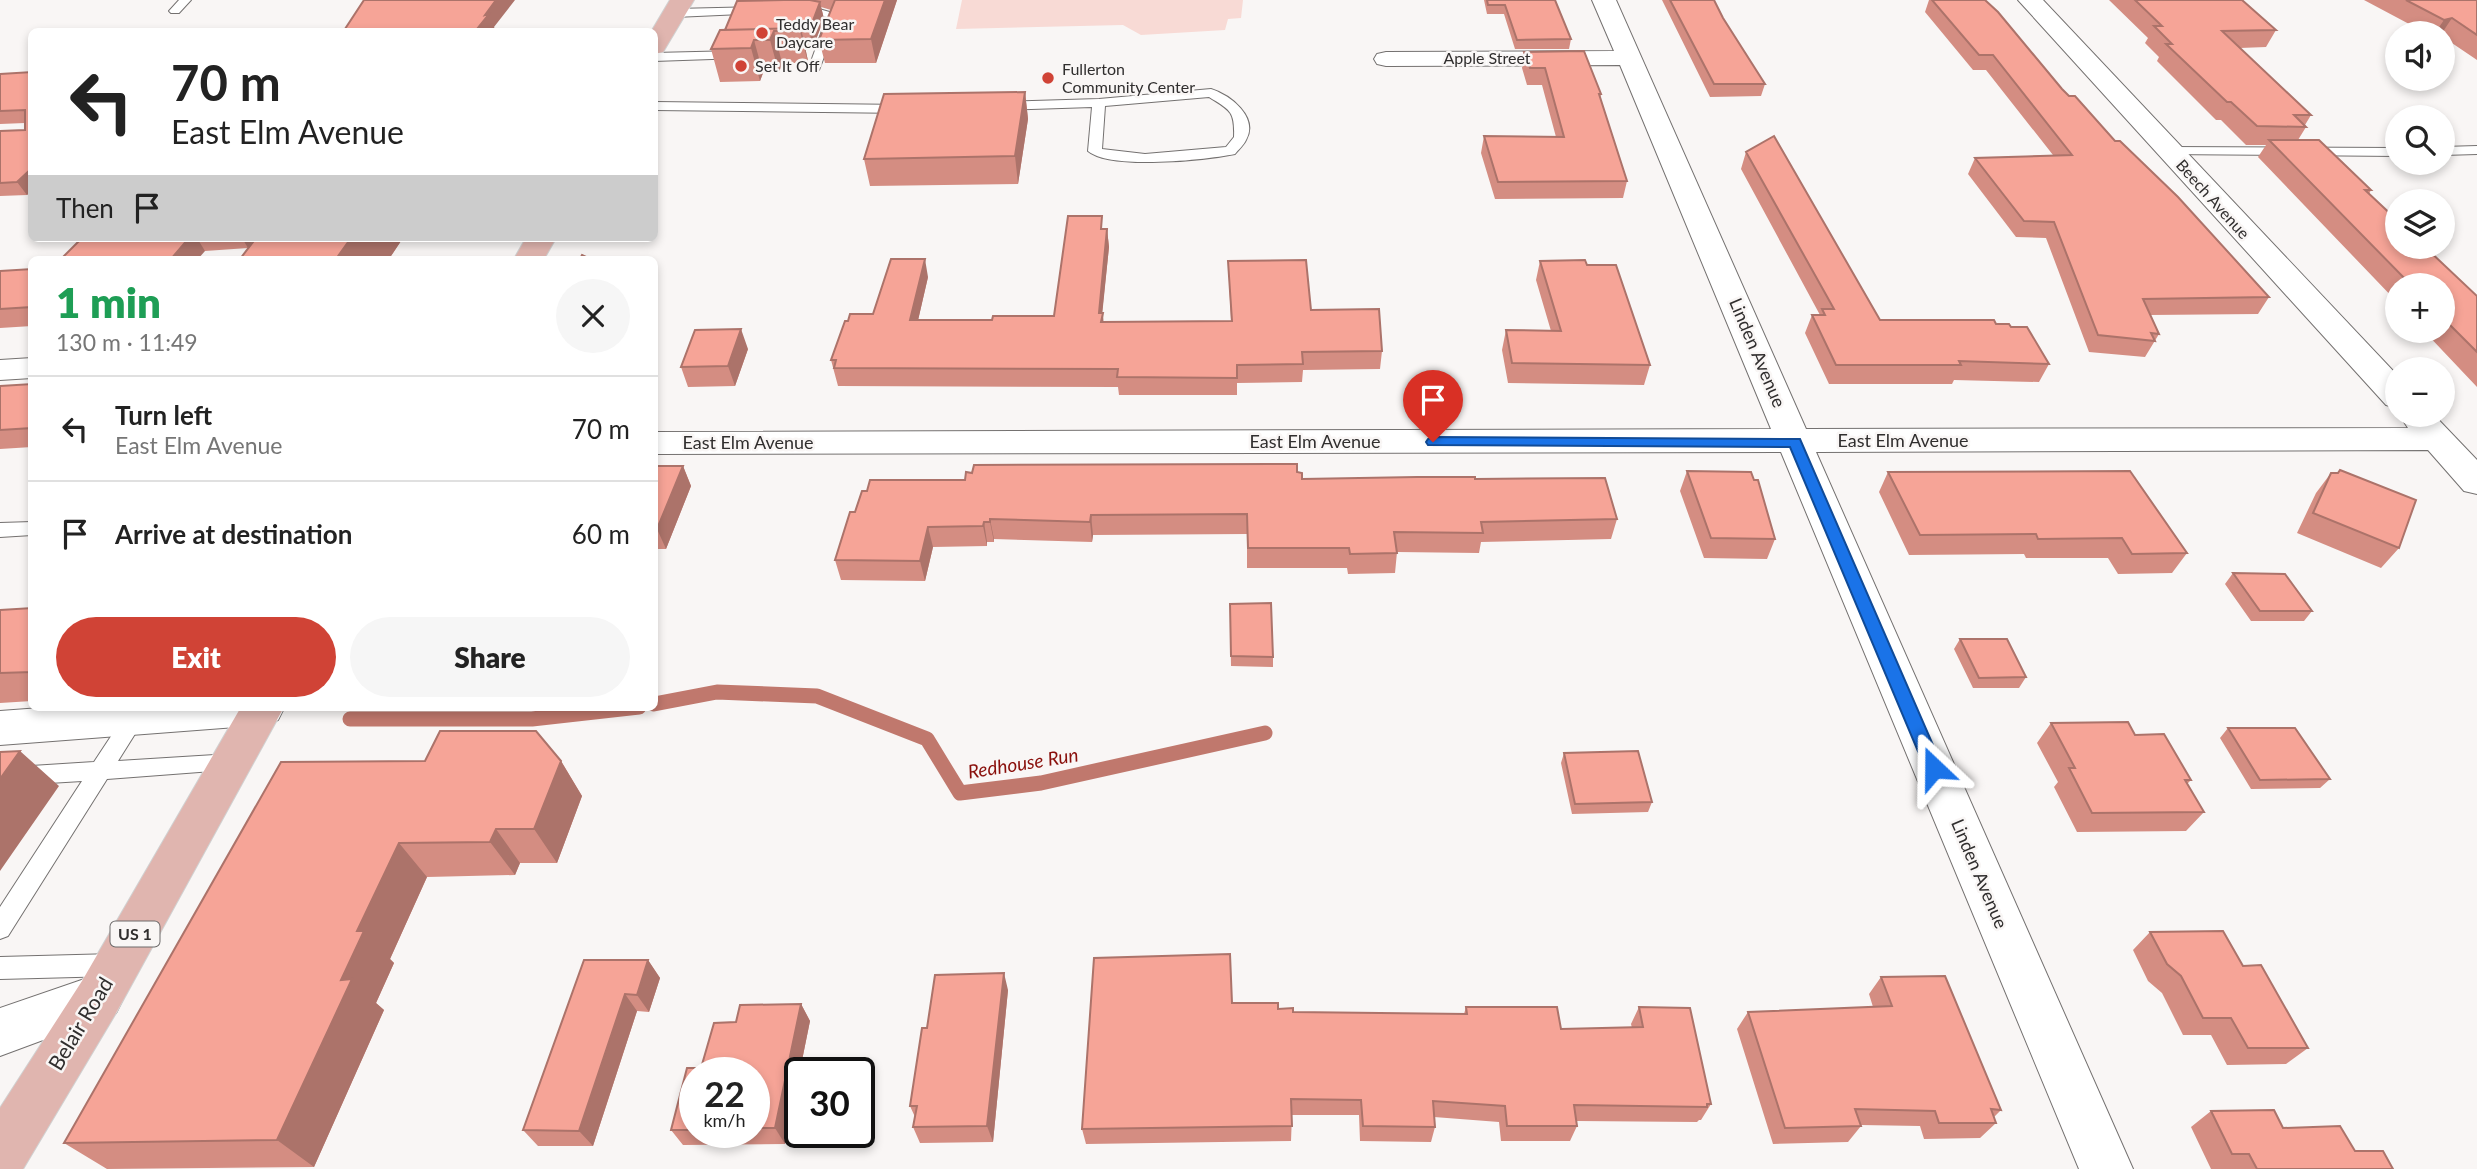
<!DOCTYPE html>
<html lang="en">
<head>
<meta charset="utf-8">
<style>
	:root { --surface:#fff; --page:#f6f6f6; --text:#222; --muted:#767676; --line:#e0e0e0; --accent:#d04336 }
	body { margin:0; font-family:Lato,sans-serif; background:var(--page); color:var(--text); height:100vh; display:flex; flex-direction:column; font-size:26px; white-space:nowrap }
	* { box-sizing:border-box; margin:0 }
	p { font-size:23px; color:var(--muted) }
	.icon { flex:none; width:38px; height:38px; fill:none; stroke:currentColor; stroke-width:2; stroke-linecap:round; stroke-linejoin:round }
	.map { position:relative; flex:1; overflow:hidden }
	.sheet { position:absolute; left:28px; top:256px; width:630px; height:455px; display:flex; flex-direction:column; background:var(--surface); border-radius:10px; box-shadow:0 4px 10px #0003 }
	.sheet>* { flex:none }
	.guide { position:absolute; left:28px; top:28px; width:630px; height:214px; border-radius:10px; box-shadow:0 4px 10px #0003; background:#fff; color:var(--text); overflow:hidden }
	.buttons { position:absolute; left:2385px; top:21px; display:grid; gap:14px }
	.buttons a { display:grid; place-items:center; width:70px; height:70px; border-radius:50%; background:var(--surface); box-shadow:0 4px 10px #0003; font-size:35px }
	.speed { position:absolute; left:679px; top:1057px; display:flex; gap:14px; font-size:35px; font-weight:700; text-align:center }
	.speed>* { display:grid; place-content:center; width:91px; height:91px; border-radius:50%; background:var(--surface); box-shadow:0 4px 10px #0003; line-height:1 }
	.speed small { font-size:18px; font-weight:400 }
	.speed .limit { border:4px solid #111; border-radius:10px; background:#fff; color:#111 }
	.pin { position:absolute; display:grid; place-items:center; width:60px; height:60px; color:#fff; margin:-72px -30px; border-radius:50% 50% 50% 0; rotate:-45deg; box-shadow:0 0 7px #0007 }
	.pin .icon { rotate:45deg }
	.me { position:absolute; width:77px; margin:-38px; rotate:337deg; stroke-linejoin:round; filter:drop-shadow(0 0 5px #0008) }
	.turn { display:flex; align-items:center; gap:24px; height:147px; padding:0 28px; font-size:32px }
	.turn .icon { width:91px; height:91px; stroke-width:2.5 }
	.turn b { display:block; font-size:49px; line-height:60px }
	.then { display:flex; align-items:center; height:66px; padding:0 28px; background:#0003; gap:14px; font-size:26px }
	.round { display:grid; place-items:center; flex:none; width:74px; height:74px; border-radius:37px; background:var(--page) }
	.summary { display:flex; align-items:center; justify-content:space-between; height:119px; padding:0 28px }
	h1 { font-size:42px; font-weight:800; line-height:52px; color:#1e9e55 }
	.action { display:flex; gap:14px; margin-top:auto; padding:14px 28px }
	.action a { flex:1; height:80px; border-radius:42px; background:var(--accent); color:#fff; font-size:28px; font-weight:800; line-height:80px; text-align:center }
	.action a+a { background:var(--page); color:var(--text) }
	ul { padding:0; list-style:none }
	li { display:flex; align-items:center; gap:21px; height:105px; padding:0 28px; border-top:2px solid var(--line) }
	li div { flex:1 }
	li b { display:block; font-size:26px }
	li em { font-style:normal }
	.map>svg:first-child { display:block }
</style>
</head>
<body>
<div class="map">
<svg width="2477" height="1169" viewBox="0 0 2477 1169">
	<rect width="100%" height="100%" fill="#f9f6f5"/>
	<path fill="#f8dad5" d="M962,0H1243L1241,18L1228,19L1225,30L1141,35L1123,25L956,29Z"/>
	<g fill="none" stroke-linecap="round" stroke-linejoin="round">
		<path stroke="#c0786d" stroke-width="15" d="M654,704L717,692L817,696L927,739L960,793L1041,783L1265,733
			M350,719H532L639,707"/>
		<defs>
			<path id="service" d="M179,0H191L179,13H171L169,11Z
				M760,7L766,11L764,13L675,17L669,13L675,9Z
				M797,7H812L840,15L819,70H811L809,67L827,17L793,12L791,10Z
				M737,51L743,55L741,58L654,61V53Z
				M1211,89C1230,95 1259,117 1246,140C1244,145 1238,150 1235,154C1206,160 1110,170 1088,151L1092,107L1002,110L996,106L1002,102L1099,99ZM1209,97C1230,110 1235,111 1234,137L1226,147L1145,154L1102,149L1105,106Z
				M654,102L905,105L911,109L905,113L654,110Z
				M2477,146V154L2443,155V147Z
				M2169,147L2398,148V156L2164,154V148Z
				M32,522V535L0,537V523Z
				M134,710L141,712L145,718L118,761L231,754L239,757L242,763L239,769L107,779L8,936L0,939V907L82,781L0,786V768L94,762L127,712Z
				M114,954L123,957L126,965L123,973L114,976L0,979V957Z"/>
			<path id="minor" d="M1592,0H1616L1806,429L2408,428L2404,422L2409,415H2434L2477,460V494L2464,491L2428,450L1816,452L2133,1169H2079L1781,452L654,454V432L1771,429L1620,65L1386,66L1377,64L1374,59L1377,54L1386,52L1614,51Z
				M2018,0H2043L2398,376V408L2386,405Z
				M32,358V378L0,380V360Z
				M54,707H283L284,708L278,720L263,725L0,745V711Z
				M99,974L116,981L124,997L116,1013L0,1056V1008Z"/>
			<path id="primary" d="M670,0H694L663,52L654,54V32H651Z
				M526,238H556L544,259H514Z
				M241,707H284L116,1013L23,1169H0V1108L82,981Z"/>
		</defs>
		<use href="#service" stroke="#747170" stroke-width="2"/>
		<use href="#minor" stroke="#747170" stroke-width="2"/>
		<use href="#primary" stroke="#d1d1d1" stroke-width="2"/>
		<use href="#service" fill="#fff" fill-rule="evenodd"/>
		<use href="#minor" fill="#fff" fill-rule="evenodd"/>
		<use href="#primary" fill="#e0b5af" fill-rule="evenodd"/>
	</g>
	<path fill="#d48d82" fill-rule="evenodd" d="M746,0H897L876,63H825L819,40L831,10L821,7L824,19L813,47H805L808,61V63H782L779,73H763L760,81L720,82L711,49L746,1Z
		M1484,0H1555L1571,39L1569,49H1515L1504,14H1487Z
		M1662,0H1714L1723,18L1765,84L1761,96L1710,97Z
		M1929,0H1932L2062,89L2269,297L2258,314L2150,315L2159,334L2145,357L2089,352L2046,238L2016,237L1968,174L1975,158L2053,155L1986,70H1973L1925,12Z
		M2109,0H2242L2276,30L2266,47L2240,48L2311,115L2305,125L2306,127L2298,140L2371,190L2369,194L2477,296V387L2424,331H2443V285H2398V303L2258,157L2266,145H2246L2221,120H2216L2157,61L2159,57L2145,43L2148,38Z
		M2364,0H2477V60L2443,37V33H2426Z
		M1524,52L1601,94L1600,98L1627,181L1623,198L1495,199L1481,153L1484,136L1556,137L1542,85H1527L1522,68Z
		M32,72V190L27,195L0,196V131L25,130V123L0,124V74Z
		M1025,92L1028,119L1018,184L870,186L864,159Z
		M1746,152L1880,320L1996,324L2011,327L2049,364L2039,382L1954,380L1952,384H1829L1805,333L1812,315H1820L1741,169Z
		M1103,229H1107L1109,247L1102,313L1103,322L1231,321L1228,261L1382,351L1380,369L1303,370L1302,382L1237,383V395H1119L1118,387L838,386L831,360L873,314L928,277L918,320H992L1054,316Z
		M82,238H255L249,246L403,238L389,259H240L248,248L205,251Z
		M1540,261L1587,265L1650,365L1644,385L1508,383L1502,350L1506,330L1551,331L1536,280Z
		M32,269V326L0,328V271Z
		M748,349L735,386L688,387L681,367Z
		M32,384V447L0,449V386Z
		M654,466H683L691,486L666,549H654Z
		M1687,471L1775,539L1767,559L1704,558L1680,491Z
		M1297,472L1302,479H1475L1617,519L1611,539L1481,542L1479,553L1397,552L1395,573L1348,574L1347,568H1247V534L1093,535L1092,542L994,539V542H987V546L933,547L925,581L841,580L835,560L855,512L867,491L965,480Z
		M1888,472L2187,553L2172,573L2118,574L2108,558H2026L2024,554L1909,555L1879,492Z
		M2331,473L2399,548L2381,568L2297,533L2316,493Z
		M2233,573L2312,611L2304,621H2251L2225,584Z
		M1230,604L1273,657V667L1231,666Z
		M32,608V701L0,703V610Z
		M1960,639L2026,677L2019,688H1973L1954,649Z
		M2051,723L2135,735L2191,780L2187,784L2204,812L2186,831L2077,832L2054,787L2058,782L2037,743Z
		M2228,728L2330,779L2320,788L2251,789L2220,738Z
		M1564,753L1652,802L1648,812L1572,814L1561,763Z
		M561,761L582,796L557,863H520L515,875L427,877L390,959L394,963L376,1003L384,1010L314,1167L107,1169L64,1143L281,762Z
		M2150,932L2243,966L2308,1048L2286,1064L2227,1065L2211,1035H2183L2162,993L2148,981L2133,950Z
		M648,960L660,978L649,1012L637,1011L593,1146H538L523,1130Z
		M1881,977L2001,1110L1994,1117L1996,1123L1980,1138L1924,1139L1920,1126L1861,1125V1126L1848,1142L1773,1144L1737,1029L1748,1012L1873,1007L1869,994Z
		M1008,990L993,1142L920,1143L913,1127L915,1117L910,1106L927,1028Z
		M1232,1003L1278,1009L1293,1012L1464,1014L1466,1007L1561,1029L1632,1028L1631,1024L1639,1007L1711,1104L1701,1120H1699L1697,1122L1577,1121V1126L1570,1141H1501L1499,1122L1434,1117L1435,1127L1431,1142L1360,1141L1359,1115H1292L1291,1141L1086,1144L1082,1129Z
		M801,1004L810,1021L785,1144L683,1145L671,1130L687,1068H701L714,1023L736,1022L740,1005ZM695,1073H754V1132H695Z
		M2211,1111L2283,1128L2355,1151L2393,1169H2211L2191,1127Z"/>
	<path fill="#ac736a" d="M496,0H515L494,27L496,31L477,29L485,15Z
		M885,0H897L876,63L871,39Z
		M820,2L824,19L813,47L809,31Z
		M2452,18L2442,33H2435L2444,20Z
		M801,28L808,61V63L800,31Z
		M774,31L782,63L779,73L770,40Z
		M754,40L763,73L760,81L751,48Z
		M1025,92L1028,119L1018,184L1015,156Z
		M31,168L32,190L27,195L17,182Z
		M1107,229L1109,247L1102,316L1103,313L1104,331L1099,313Z
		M189,238H197L205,251L198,259H171Z
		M242,238H255L248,248Z
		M351,238H403L389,259H336Z
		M925,259L928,277L914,338L910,320Z
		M741,329L748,349L735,386L728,366Z
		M683,466L691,486L666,549L657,529Z
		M1091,515L1093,535L1092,542L1090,522Z
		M990,519L994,539V542L990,522Z
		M984,522L987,542V546L983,526Z
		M928,527L933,547L925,581L920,561Z
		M20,751L59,786L0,871V779Z
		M561,761L582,796L557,863L534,829Z
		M496,829L520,863L515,875L490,842Z
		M399,843L427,877L390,959L394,963L376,1003L384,1010L314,1167L277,1140L341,980L357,931Z
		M648,960L660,978L649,1012L637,995Z
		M1004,973L1008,990L993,1142L987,1126Z
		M625,994L637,1011L593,1146L579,1131Z
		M801,1004L810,1021L785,1144L775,1128Z"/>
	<path fill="#f6a497" stroke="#ac736a" stroke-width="2" d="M364,0H496L485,15L489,14L477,29H548L547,32H343Z
		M784,0H810L820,2L809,31H801V28L725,30L737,1Z
		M835,0H885L871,39L819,40Z
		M1487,0H1555L1571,39L1517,40L1505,5H1488Z
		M1670,0H1714L1723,18L1765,84H1714Z
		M1932,0H1985L1998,12L2062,89L2069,96H2075L2115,141H2120L2178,197L2269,297L2143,299L2159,334L2151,333L2155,341L2098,335L2054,222L2024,221L1975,158L2072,155L1993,55H1979Z
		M2135,0H2242L2276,30L2222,31L2311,115H2294L2306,127L2257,126L2231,102H2227L2166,44H2172L2154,26H2162Z
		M2406,0H2477V35L2452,18L2444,20Z
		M801,28L800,31H774L770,40H754L751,48L711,49L720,30Z
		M1584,51L1601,94H1599L1627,181L1498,182L1484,136L1564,137L1545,68H1530L1524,52Z
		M32,72V168L17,182L0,183V131L25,130V110L0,111V74Z
		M1025,92L1015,156L864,159L884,94Z
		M1774,136L1880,320H1994L1996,324H2009L2011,327H2027L2049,364L1959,361L1961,365H1836L1812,315H1825L1822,309H1834L1746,152Z
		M2269,140H2319L2371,190H2365L2398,221V247H2425L2477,296V352L2443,318V285H2411Z
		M1068,216H1102L1101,229H1107L1099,313H1103L1101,322L1232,321L1228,261L1306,260L1311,310L1379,309L1382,351L1302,352L1303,364L1237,365V378L1117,377L1118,369L834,368L836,360H831L845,321H848L850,314H873L891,259H925L910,320H992L993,316H1054Z
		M82,238H189L171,259H61Z
		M256,238H351L336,259H240Z
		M582,255L590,259H580Z
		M1585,260L1587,265H1616L1650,365L1512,363L1506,330L1561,331L1540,261Z
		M32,269V307L0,309V271Z
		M741,329L728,366L681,367L695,330Z
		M32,384V428L0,430V386Z
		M1297,464V472L1302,473V479L1417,477H1475V479L1605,478L1617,519L1481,522L1483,533L1394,532L1397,553L1350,554L1349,548H1248L1247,514L1091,515L1090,522L990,519V522H984L983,526L928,527L920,561L835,560L850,512H855L862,491H867L870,480H965L966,472L972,473L974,465Z
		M654,466H683L657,529H654Z
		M2340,470L2416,500L2399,548L2313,513L2331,473H2338Z
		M1687,471L1751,472L1754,480H1758L1775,539L1711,538Z
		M2130,471L2187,553L2132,554L2122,538L2038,539L2036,534L1920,535L1888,472Z
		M2233,573L2285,574L2312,611H2260Z
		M1271,603L1273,657L1231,656L1230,604Z
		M32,608V672L0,673V610Z
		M1960,639H2007L2026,677L1979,678Z
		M2128,722L2135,735L2164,734L2191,780H2185L2204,812L2092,813L2069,768H2075L2051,723Z
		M2228,728H2295L2330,779L2260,780Z
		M440,731H536L561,761L534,829H496L490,842L399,843L357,931H364L341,980L352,979L277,1140L64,1143L281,762L425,761Z
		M20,751L0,779V752Z
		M1638,751L1652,802L1575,804L1564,753Z
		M2223,931L2243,966L2261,965L2308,1048H2248L2231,1018H2203L2181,976L2167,964L2150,932Z
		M1230,954L1232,1003H1278V1009L1293,1008V1012L1467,1014L1466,1007H1557L1561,1029L1643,1027L1639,1007L1690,1008L1711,1104H1707V1107L1574,1105L1577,1126H1507L1505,1106L1433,1101L1435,1127L1363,1126L1361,1100L1291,1099L1292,1126L1082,1129L1094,958Z
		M584,960H648L637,995L625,994L579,1131L523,1130Z
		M1004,973L987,1126L913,1127L917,1106H910L922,1028H927L935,975Z
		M1945,976L2001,1110L1991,1109L1996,1123H1939L1935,1111L1855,1109L1861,1126L1785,1128L1748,1012L1892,1006L1881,977Z
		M801,1004L775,1128H754V1073H695V1130H671L687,1068H701L714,1023L736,1022L740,1005Z
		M2274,1110L2283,1128L2340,1126L2355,1151H2383L2393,1169H2257L2249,1154H2232L2211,1111Z"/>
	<path fill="#1a73e8" stroke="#114b97" stroke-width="2" d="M1433,437L1800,439L1943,768L1940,773L1934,775L1927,773L1925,768L1790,447L1428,445L1426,442L1428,439Z"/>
	<g fill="#d04336" stroke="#f9f6f5" stroke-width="2.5">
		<circle cx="762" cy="33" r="7"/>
		<circle cx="741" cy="66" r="7"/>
		<circle cx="1048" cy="78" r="7"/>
	</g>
	<g text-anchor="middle" stroke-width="5" stroke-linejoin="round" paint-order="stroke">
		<g font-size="16" fill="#302e2e" stroke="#f9f6f5" text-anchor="start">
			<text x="776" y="30">Teddy Bear<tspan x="776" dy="18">Daycare</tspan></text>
			<text x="755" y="72">Set It Off</text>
			<text x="1062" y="75">Fullerton<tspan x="1062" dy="18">Community Center</tspan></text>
		</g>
		<g font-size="16" fill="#302e2e" stroke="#f9f6f5">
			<text x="1487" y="64">Apple Street</text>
			<text transform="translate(2213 199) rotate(48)" y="6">Beech Avenue</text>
		</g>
		<rect fill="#f9f6f5" stroke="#6c6a6a" stroke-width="2" x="110.5" y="921.5" width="49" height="25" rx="5"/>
		<g font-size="16" font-weight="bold" fill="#302e2e">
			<text x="135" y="940">US 1</text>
		</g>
		<g font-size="18" fill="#302e2e" stroke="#f9f6f5">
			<text transform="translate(1757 353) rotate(67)" y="6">Linden Avenue</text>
			<text x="1903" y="447">East Elm Avenue</text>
			<text x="1315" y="448">East Elm Avenue</text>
			<text x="748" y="449">East Elm Avenue</text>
			<text transform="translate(1979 874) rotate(67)" y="6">Linden Avenue</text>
		</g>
		<g font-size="19" font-style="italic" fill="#890f0b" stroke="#f9f6f5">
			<text transform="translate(1023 763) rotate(-9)" y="7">Redhouse Run</text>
		</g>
		<g font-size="21" fill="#302e2e" stroke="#f9f6f5">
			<text transform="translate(81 1024) rotate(-59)" y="7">Belair Road</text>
		</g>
	</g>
</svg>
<div class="buttons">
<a><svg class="icon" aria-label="sound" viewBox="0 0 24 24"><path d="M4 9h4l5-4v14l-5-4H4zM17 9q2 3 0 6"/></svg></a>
<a><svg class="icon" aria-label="search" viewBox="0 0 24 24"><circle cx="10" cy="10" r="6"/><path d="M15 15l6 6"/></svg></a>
<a><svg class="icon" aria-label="layers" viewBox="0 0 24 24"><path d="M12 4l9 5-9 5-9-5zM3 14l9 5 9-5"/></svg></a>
<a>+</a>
<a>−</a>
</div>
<div class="speed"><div>22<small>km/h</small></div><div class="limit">30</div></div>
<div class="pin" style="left:1433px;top:442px;background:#d93025"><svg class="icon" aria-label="arrive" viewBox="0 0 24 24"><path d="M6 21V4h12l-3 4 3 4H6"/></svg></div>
<svg class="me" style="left:1934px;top:768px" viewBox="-20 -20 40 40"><path d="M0-17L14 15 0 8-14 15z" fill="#1a73e8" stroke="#fff" stroke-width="4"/></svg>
<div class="guide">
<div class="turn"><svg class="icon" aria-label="left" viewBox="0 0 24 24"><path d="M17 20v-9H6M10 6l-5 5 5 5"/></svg><div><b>70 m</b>East Elm Avenue</div></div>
<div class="then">Then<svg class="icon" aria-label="arrive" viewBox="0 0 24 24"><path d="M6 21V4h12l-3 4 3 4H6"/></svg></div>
</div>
<section class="sheet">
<div class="summary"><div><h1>1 min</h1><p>130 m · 11:49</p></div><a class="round"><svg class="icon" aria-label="close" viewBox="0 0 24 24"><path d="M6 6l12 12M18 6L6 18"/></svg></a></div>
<ul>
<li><svg class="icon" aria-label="left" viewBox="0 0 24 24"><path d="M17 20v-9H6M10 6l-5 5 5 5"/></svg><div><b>Turn left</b><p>East Elm Avenue</p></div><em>70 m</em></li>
<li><svg class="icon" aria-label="arrive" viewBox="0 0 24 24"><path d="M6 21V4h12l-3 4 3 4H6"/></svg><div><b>Arrive at destination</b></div><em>60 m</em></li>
</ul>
<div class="action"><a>Exit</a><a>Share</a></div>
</section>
</div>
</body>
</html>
